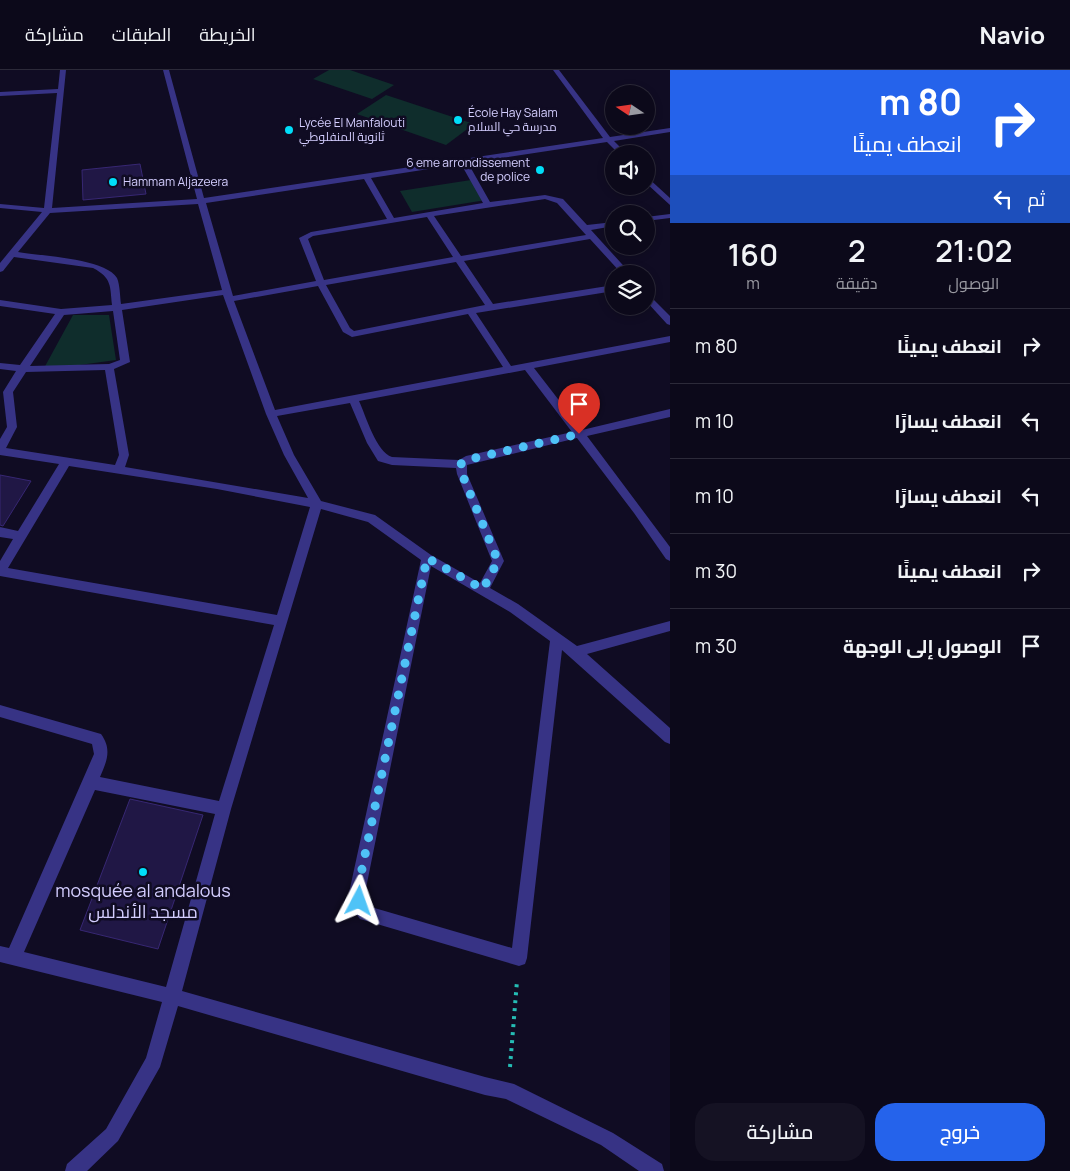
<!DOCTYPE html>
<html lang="ar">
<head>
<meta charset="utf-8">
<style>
	:root { --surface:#0c091a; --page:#151223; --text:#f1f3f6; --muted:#9a9aa2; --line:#2c2a39; --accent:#2563eb }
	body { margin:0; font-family:Manrope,Cairo,sans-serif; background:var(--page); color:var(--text); direction:rtl; height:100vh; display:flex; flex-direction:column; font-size:19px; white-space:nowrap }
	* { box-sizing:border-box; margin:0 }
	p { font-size:16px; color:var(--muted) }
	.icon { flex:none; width:28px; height:28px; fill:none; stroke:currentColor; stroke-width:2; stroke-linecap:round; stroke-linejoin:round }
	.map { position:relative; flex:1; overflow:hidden; direction:ltr }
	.side { display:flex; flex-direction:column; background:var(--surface); width:400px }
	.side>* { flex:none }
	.hud { background:#2563eb; color:#fff; overflow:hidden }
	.needle { width:32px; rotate:283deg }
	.buttons { position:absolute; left:605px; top:15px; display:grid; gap:10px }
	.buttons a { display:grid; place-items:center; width:50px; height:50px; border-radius:50%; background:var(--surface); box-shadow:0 2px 8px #0003,0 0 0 1px var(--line); font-size:25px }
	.pin { position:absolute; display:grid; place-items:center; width:42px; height:42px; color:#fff; margin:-51px -21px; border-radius:50% 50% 50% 0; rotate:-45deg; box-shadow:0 0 5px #0007 }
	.pin .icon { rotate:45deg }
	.me { position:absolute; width:55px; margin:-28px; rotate:4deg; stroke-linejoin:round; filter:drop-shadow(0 0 4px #0008) }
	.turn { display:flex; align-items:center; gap:18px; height:105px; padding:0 25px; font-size:22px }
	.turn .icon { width:65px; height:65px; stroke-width:2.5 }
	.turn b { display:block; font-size:35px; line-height:42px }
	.then { display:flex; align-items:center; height:48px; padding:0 25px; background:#0003; gap:10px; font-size:19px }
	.eta { display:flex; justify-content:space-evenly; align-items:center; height:85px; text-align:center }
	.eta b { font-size:30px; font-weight:600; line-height:35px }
	.cta { display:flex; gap:10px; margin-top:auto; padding:10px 25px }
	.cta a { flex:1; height:58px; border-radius:20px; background:var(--accent); color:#fff; font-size:20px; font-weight:600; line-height:58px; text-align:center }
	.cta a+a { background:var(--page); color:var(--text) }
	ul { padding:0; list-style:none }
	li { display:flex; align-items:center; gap:15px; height:75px; padding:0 25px; border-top:1px solid var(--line) }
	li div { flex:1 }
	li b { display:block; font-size:19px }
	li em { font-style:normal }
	header { display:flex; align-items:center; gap:30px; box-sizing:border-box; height:70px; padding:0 25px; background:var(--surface); border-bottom:1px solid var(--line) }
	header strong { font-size:24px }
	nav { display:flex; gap:28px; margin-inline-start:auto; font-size:18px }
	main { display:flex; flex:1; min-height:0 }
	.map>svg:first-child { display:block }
</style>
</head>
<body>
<header>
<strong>Navio</strong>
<nav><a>الخريطة</a><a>الطبقات</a><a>مشاركة</a></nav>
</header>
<main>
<section class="side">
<div class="hud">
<div class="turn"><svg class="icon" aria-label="right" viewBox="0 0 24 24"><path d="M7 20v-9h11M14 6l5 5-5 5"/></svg><div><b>80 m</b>انعطف يمينًا</div></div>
<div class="then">ثم<svg class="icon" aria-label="left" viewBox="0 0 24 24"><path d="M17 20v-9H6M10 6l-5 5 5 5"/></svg></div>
</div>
<div class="eta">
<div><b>21:02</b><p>الوصول</p></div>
<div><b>2</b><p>دقيقة</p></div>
<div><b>160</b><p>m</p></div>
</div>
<ul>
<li><svg class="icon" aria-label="right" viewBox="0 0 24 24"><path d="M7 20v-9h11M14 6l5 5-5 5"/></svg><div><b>انعطف يمينًا</b></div><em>80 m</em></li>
<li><svg class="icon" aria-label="left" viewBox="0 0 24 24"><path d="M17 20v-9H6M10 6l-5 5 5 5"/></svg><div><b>انعطف يسارًا</b></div><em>10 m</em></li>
<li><svg class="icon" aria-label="left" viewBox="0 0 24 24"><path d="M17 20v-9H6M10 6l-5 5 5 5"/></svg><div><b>انعطف يسارًا</b></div><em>10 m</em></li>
<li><svg class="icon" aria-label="right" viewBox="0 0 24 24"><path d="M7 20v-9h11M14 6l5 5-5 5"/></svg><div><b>انعطف يمينًا</b></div><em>30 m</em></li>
<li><svg class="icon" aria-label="arrive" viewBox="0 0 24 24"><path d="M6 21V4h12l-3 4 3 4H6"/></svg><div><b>الوصول إلى الوجهة</b></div><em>30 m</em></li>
</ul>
<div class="cta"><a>خروج</a><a>مشاركة</a></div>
</section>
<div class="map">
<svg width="670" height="1101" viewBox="0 0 670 1101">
	<rect width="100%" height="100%" fill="#100c23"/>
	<path fill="#0f2d2c" d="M329,0H350L394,15L372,29L313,9Z
		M386,25L474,54L446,75L357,44Z
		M471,110L486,130L412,142L400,121Z
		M73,245H109L116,290L43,300Z"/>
	<path fill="#201745" stroke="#372773" d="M140,94L146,124L83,130L82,100Z
		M0,405L31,411L3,456L0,455Z
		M130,729L203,745L158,879L80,860Z"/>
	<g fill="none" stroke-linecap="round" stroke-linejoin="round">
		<path stroke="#25bcb4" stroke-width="4" stroke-dasharray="3 5" stroke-linecap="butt" d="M510,997L517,911"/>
		<path fill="#373385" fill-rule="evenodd" d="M60,0H66L52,138L197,129L163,0H169L204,128L603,68L553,0H559L610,67L670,58V62L614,71L627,84H619L607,72L468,93L490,132L545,125L563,129L587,155L614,152V156L591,160L631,204H622L590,169L464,191L493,234L614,215V221L476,243L511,296L670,266V272L534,298L582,360L670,339V347L587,366L670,477V491L666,489L634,443L577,368L467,395V404L504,491L490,518L518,534L577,576L670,551V561L587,584L670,658V674L665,672L562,580L527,888L525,894L519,896L360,849L356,844L349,823L421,490L368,452L321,439L231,739L182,921L485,1007L514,1014L613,1063L662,1094L664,1101H639L601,1075L506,1029L485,1025L178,936L160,997L118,1071L87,1101H65L67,1094L106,1059L146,988L162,932L0,892V876L9,878L94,684L92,674L0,647V635L101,664C112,679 107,691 100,707L219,731L274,555L0,506V491L13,469L0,467V457L18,461L59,394L0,385V369L7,357L3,322L16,301L0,299V293L20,295L55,244L0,236V230L61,239L112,235C110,216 112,208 93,198L14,187L3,201L0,202V193L42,142L0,138V134L44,138L57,23L0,26V22L58,19ZM461,94L483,133L394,148L371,108ZM364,109L387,149L311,162L299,168L316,211L233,226L206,133ZM545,129L557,133L586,165L461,186L434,146ZM198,134L222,220L121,234C120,227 120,215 117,208C105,188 40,186 18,182L50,143ZM427,147L453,187L324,210L308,169L313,166ZM456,192L485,235L354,261L350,258L326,215ZM318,216L343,262L352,267L468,244L503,297L275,340L234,231ZM223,225L266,344L284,385L308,428L125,397L129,385L114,299L130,292L122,240ZM113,241L120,290L109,294L30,296L64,245ZM105,300L119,385L115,395L6,378L17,357L13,322L26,302ZM525,300L572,362L466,386L459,390L392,387C376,382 366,346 359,331ZM350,333L367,373L378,391L392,395L456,398L457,404L492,491L480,513L431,485L375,445L321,431L294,385L277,346ZM69,396L217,419L310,437L277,545L8,498ZM431,496L510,542L550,571L512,878L371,837L365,823ZM95,720L215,744L166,917L24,882Z
			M646,106L670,128V135L646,113Z
			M670,144V148L646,151V147Z
			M646,222L670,246V255L667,254L646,231Z"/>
	</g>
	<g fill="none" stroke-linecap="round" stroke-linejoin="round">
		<path stroke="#4fc3f7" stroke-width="9" stroke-dasharray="0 16.2" d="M359,831L357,823L427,488L483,519L498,491L462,404L461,394L466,390L579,364"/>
	</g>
	<g fill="#00def9" stroke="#100c23" stroke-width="2">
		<circle cx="458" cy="50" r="5"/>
		<circle cx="289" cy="60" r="5"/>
		<circle cx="540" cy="100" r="5"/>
		<circle cx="113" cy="112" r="5"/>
		<circle cx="143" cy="802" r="5"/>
	</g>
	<g text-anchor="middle" stroke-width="5" stroke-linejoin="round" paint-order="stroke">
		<g font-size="12" fill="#d4ceff" stroke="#100c23" text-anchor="start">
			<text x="468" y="47">École Hay Salam<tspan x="468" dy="14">مدرسة حي السلام</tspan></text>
			<text x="299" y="57">Lycée El Manfalouti<tspan x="299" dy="14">ثانوية المنفلوطي</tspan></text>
			<text x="530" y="97" text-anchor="end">6 eme arrondissement<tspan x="530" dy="14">de police</tspan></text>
			<text x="123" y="116">Hammam Aljazeera</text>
		</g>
		<g font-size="18" fill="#d4ceff" stroke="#100c23">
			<text x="143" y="827">mosquée al andalous<tspan x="143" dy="21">مسجد الأندلس</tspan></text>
		</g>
	</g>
</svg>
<div class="buttons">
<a><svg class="needle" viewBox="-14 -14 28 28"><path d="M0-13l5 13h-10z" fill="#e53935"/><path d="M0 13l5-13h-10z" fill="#9a9aa2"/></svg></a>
<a><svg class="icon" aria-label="sound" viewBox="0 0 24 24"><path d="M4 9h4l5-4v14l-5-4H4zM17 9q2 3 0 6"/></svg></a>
<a><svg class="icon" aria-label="search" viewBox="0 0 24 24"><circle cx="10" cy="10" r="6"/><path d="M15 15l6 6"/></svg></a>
<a><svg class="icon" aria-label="layers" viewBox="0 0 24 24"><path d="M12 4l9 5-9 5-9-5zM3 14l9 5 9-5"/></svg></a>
</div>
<div class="pin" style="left:579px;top:364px;background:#d93025"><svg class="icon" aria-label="arrive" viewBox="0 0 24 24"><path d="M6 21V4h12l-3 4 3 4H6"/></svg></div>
<svg class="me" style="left:359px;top:831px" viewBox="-20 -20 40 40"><path d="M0-17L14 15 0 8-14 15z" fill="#4fc3f7" stroke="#fff" stroke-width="4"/></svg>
</div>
</main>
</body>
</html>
